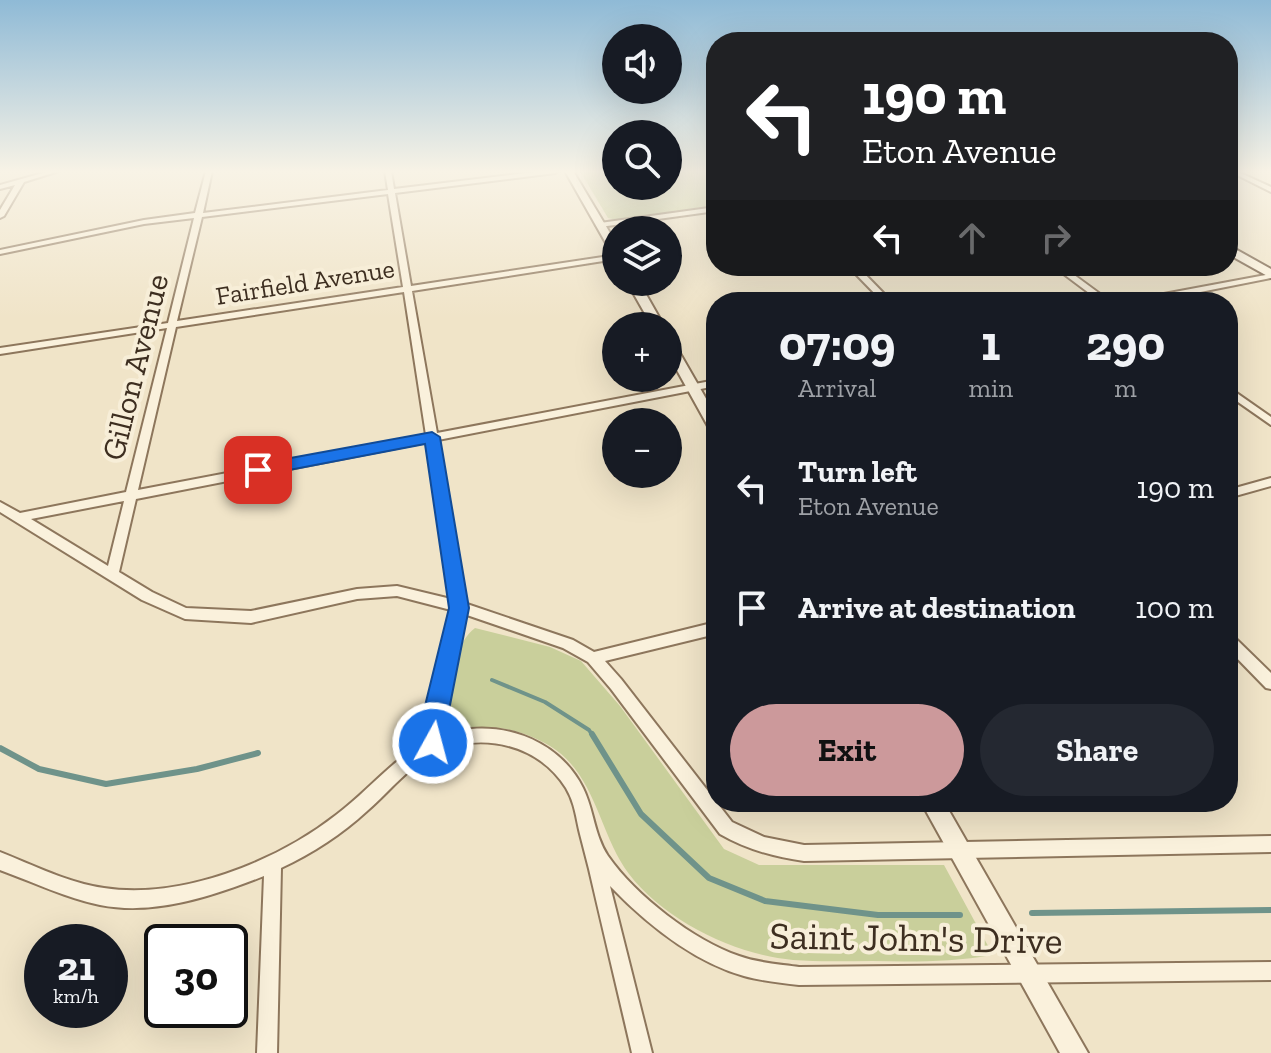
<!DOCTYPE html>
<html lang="en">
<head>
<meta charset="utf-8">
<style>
	:root { --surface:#171b24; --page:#242831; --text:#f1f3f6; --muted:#9ea1a6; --accent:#cc999b }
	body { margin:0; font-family:"Zilla Slab",serif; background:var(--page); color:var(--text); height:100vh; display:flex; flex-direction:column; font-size:30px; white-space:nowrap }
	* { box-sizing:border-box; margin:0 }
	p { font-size:26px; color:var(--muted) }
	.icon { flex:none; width:44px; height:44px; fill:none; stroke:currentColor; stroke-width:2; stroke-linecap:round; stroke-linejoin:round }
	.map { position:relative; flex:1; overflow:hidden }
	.sheet { position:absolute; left:706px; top:292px; width:532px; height:520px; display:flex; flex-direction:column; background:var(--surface); border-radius:32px; box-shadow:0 8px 32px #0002 }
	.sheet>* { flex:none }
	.hud { position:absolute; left:706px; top:32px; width:532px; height:244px; border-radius:32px; box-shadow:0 8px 32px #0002; background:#202124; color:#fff; overflow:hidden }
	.fabs { position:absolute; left:602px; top:24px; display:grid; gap:16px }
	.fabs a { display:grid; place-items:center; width:80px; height:80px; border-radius:50%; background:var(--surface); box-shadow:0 8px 32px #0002; font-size:40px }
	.speed { position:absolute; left:24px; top:924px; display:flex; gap:16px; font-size:40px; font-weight:700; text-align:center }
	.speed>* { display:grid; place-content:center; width:104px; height:104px; border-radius:50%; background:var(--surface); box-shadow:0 8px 32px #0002; line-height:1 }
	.speed small { font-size:20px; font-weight:400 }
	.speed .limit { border:4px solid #111; border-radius:12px; background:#fff; color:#111 }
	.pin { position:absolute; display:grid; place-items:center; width:68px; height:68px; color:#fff; margin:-34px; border-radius:16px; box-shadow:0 4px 12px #0006 }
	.me { position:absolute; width:88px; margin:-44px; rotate:7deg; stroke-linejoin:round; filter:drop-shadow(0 0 6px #0008) }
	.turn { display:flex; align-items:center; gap:28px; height:168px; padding:0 24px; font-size:36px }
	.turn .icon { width:104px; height:104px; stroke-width:2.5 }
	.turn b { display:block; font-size:56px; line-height:68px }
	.lanes { display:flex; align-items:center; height:76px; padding:0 24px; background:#0003; justify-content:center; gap:40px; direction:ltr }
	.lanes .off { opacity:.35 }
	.eta { display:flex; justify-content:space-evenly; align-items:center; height:136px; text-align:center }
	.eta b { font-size:48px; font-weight:800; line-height:56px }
	.button { display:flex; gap:16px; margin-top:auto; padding:16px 24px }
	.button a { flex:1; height:92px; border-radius:48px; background:var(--accent); color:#111; font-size:32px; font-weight:800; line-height:92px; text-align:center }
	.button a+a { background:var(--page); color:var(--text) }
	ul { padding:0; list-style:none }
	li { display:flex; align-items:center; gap:24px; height:120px; padding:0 24px }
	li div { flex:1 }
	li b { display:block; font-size:30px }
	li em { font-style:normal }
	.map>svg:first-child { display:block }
</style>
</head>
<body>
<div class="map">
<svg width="1271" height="1053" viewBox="0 0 1271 1053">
	<rect width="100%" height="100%" fill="#f0e4c8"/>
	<path fill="#c9cf9b" d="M580,171H616V186H668V171H716V206L617,220L608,218Z
		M475,628L550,647L581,661L620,706L724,849L759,865H944L993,955C952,962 913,962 872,961C846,961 819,962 793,960C735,955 664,920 629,874C599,834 596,774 550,746C535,737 516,730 499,728C479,726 464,732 445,723C437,701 456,641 475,628Z"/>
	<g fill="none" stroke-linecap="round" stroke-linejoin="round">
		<path stroke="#6f938a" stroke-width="4" d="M492,680L545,702L589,730L593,736"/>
		<path stroke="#6f938a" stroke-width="6" d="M592,734L641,814L709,878L765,901L878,915H960
			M0,748L39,769L106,784L197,769L258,753
			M1032,913L1271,910"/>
		<defs>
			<path id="minor" d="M50,171H59L24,182L4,216L0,218V210L15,185L0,189V185Z
				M206,171H212L203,213L388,190L385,171H391L394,189L542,171H558L555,173L395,193L411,286L616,255V259L412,291L437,433L716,380V386L438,440L465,595L464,603L573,640L594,652L716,622V634L605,661L621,679L732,822L764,837L804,845L1271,836V852L804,861C774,857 746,849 720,834L611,689L588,662L563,648L464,614C459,655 443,695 441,736C493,716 558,737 583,788C594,810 594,835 608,856C636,896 693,940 739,956C758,963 779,964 799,967L1271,962V980L799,985C780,983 762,981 744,976C692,961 647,924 610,886L652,1053H632C618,992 603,930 589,869C586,857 583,846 580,834C576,818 575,803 566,788C539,745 483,731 437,752C410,765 390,791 367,811C342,834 313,853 281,868L277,1053H257L264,876C213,896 155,916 100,905C66,898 33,882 0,870V852C33,865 68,883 104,888C180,900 276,862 336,815C367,792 391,761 425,742C428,697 447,655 451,610L397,596L357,599L251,623L185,619L142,600L0,512V502L20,513L126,492L167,328L0,354V348L168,323L194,218L144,224L0,254V250L144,220L195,213ZM388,194L403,287L177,321L202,217ZM404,292L426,435L138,490L176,327ZM427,442L451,599L397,586L357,589L251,611L186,608L152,592L119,572L136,499ZM124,501L108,566L31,519Z
				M1229,171H1236L1271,187V192Z
				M716,207V211L600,227L596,225L600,223Z
				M848,266H857L892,302H883Z
				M1053,266H1062L1111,302H1101Z
				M1271,274V278L1150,302H1133L1137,299Z
				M1228,387L1271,417V425L1228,395Z
				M1271,478V486L1228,498V490Z
				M1228,634L1233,636L1271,673V689L1266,688L1228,649Z"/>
			<path id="tertiary" d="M565,171H573L616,243V255L611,252Z
				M627,282H639L664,326H652Z
				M668,339L674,343L716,416V433L709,428L668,354Z
				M921,802H944L1088,1053H1060Z"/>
			<path id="secondary" d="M1228,245L1271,269V278L1228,254Z"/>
		</defs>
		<use href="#minor" stroke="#8d765c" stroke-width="4"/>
		<use href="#tertiary" stroke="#8d765c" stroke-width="4"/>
		<use href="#secondary" stroke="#6f573f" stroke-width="4"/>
		<use href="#minor" fill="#faf1dc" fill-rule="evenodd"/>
		<use href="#tertiary" fill="#faf1dc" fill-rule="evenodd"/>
		<use href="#secondary" fill="#faf1dc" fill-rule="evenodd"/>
	</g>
	<linearGradient id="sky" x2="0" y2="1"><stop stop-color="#8fbad6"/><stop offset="0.54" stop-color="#f8f3e6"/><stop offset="1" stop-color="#f8f3e6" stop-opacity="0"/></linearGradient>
	<rect width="1271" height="318" fill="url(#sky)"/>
	<path fill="#1a73e8" stroke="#114b97" stroke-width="2" d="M432,432L440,437L469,608L441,751L433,754L424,751L421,722L449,608L425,444L258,476L249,470L258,464Z"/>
	<g text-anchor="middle" stroke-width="8" stroke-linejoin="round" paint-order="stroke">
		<g font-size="26" fill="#3d2e20" stroke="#f7eed8">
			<text transform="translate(305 282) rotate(-9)" y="9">Fairfield Avenue</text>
		</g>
		<g font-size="32" fill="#3d2e20" stroke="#f7eed8">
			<text transform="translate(135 367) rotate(-76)" y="11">Gillon Avenue</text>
		</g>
		<g font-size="38" fill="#3d2e20" stroke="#f7eed8">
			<text transform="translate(916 938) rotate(1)" y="13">Saint John's Drive</text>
		</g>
	</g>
</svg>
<div class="fabs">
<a><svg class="icon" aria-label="sound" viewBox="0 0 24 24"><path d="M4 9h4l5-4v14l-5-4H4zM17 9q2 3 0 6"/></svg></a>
<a><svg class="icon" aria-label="search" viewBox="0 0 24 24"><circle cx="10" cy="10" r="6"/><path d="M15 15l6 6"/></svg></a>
<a><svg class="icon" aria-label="layers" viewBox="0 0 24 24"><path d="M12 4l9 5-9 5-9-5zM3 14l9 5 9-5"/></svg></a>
<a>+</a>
<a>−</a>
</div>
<div class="speed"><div>21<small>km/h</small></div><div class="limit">30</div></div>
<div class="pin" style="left:258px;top:470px;background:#d93025"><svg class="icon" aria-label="arrive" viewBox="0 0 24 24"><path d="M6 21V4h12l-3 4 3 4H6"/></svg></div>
<svg class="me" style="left:433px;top:743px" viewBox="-20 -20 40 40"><circle r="17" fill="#1a73e8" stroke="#fff" stroke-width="3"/><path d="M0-11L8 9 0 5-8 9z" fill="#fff"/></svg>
<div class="hud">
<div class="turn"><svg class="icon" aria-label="left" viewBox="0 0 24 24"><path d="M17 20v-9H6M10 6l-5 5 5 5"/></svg><div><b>190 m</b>Eton Avenue</div></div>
<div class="lanes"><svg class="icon" aria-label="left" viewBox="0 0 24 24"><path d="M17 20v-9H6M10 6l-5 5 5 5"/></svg><svg class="icon off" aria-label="ahead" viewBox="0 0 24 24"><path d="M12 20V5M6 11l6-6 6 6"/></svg><svg class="icon off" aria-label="right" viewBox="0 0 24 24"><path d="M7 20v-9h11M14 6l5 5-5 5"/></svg></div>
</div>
<section class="sheet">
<div class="eta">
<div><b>07:09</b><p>Arrival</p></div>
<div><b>1</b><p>min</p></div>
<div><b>290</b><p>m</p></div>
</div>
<ul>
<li><svg class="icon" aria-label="left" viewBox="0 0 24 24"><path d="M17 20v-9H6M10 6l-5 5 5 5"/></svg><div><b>Turn left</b><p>Eton Avenue</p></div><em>190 m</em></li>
<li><svg class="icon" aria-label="arrive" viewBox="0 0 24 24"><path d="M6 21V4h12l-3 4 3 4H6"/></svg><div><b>Arrive at destination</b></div><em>100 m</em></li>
</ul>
<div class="button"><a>Exit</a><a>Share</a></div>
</section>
</div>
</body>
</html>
